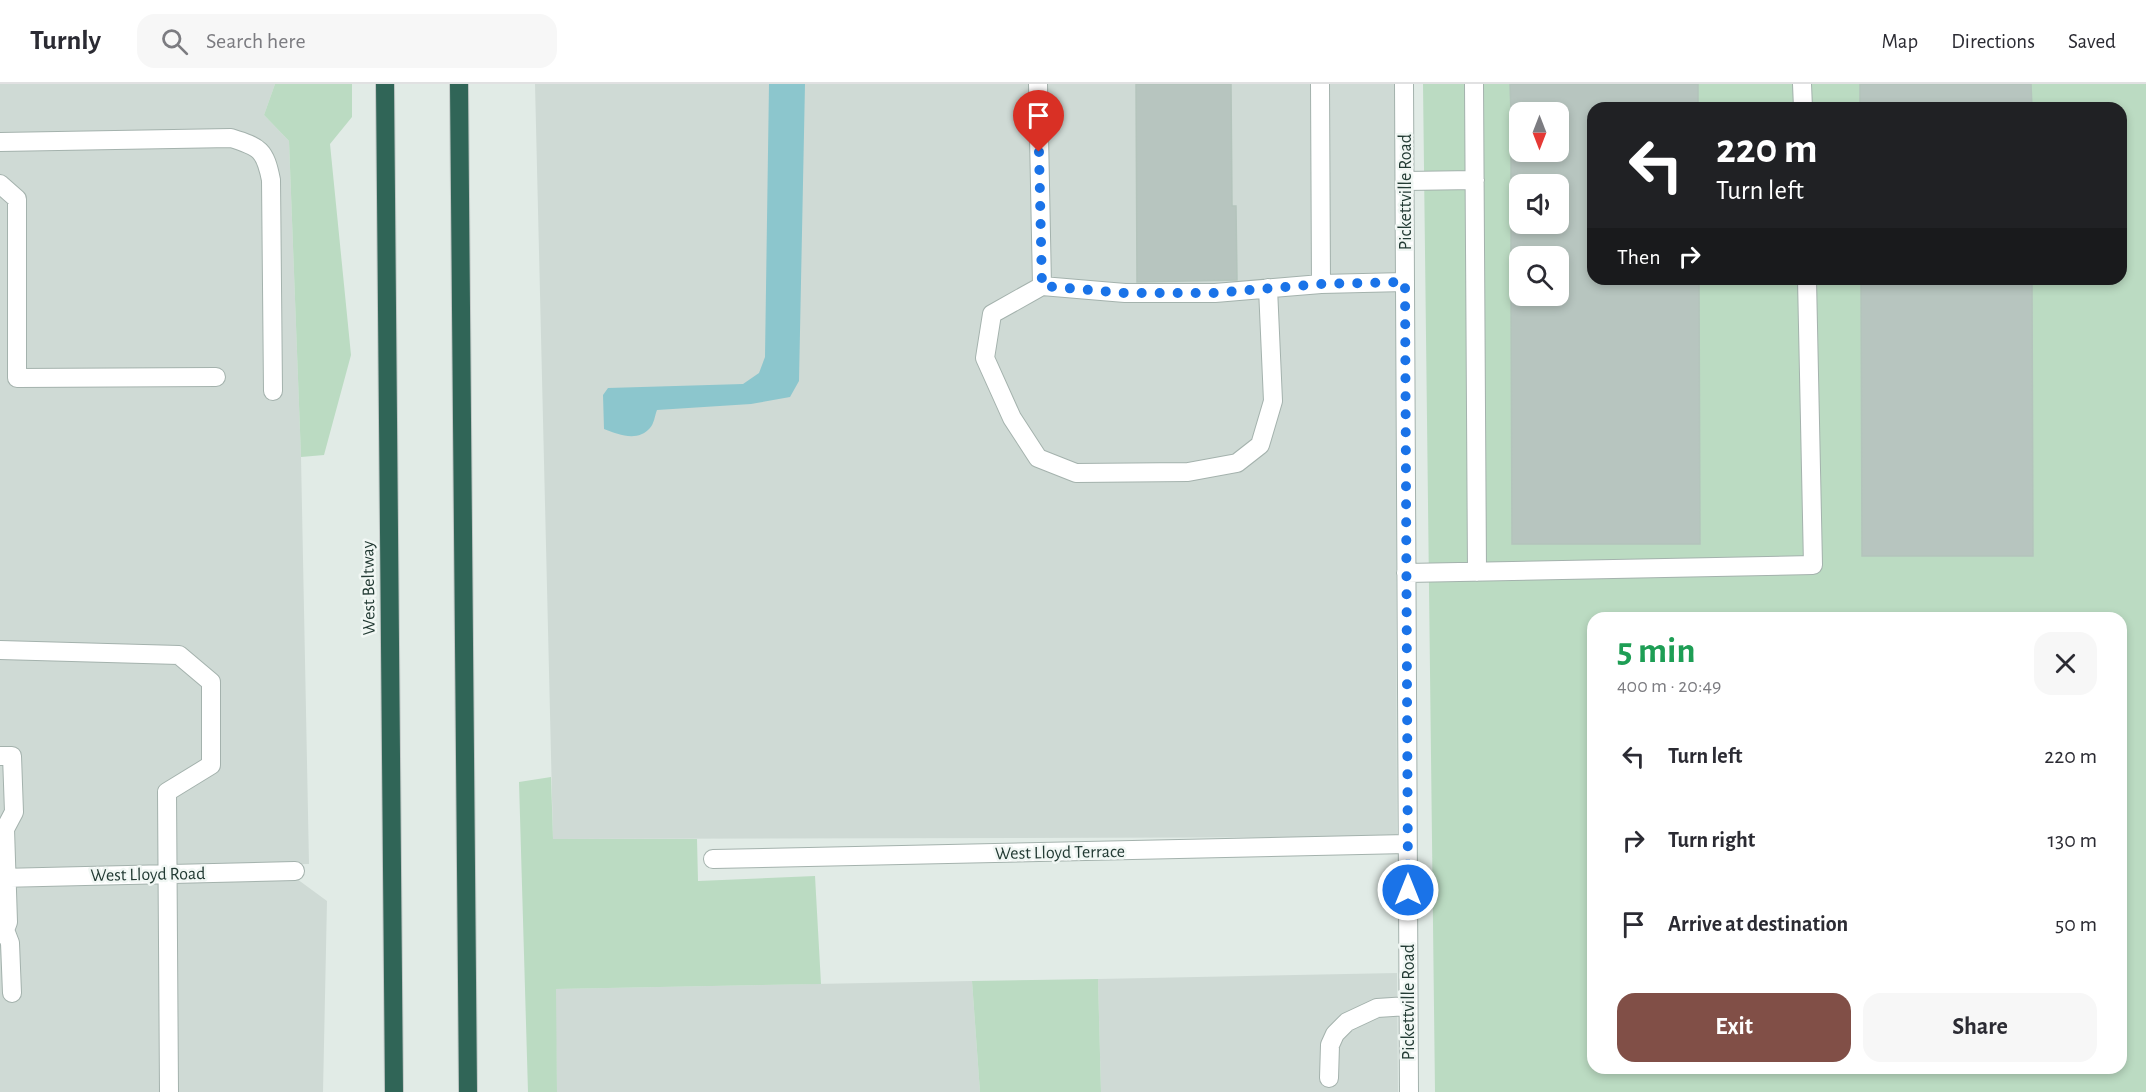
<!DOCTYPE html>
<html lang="en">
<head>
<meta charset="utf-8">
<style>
	:root { --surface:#fff; --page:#f7f7f7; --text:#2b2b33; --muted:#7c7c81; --line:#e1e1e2; --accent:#814f47 }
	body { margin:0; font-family:"Alegreya Sans",sans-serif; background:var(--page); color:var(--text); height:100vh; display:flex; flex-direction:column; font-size:22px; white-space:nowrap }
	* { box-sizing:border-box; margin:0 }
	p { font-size:20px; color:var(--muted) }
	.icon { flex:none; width:33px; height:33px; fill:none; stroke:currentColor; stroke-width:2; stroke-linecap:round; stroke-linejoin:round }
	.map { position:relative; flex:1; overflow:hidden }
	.details { position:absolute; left:1587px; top:528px; width:540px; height:462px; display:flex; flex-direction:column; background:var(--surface); border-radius:18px; box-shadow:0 3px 9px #0003 }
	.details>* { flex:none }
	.hud { position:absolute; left:1587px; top:18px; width:540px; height:183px; border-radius:18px; box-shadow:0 3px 9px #0003; background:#202124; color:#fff; overflow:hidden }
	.needle { width:39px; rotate:180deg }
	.controls { position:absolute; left:1509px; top:18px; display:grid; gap:12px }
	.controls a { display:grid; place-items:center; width:60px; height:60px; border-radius:12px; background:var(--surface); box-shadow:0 3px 9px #0003; font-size:30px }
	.pin { position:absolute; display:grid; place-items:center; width:51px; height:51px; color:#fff; margin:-62px -26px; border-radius:50% 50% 50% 0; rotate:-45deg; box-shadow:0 0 6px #0007 }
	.pin .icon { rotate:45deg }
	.me { position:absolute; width:66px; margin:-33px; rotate:0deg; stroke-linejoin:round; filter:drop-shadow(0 0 4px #0008) }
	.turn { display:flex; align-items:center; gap:21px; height:126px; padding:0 30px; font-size:27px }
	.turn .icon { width:78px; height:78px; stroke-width:2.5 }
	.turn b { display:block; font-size:42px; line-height:51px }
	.then { display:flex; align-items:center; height:57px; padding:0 30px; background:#0003; gap:12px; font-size:22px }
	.round { display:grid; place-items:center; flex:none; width:63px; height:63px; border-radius:18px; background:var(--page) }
	.headline { display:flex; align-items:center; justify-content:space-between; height:102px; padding:0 30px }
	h1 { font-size:36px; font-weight:700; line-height:45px; color:#1e9e55 }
	.button { display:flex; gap:12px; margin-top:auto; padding:12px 30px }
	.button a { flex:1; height:69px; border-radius:18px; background:var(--accent); color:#fff; font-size:24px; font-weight:700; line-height:69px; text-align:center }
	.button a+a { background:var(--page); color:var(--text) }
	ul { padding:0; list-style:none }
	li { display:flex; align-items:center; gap:18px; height:84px; padding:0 30px }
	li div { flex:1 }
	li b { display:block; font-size:22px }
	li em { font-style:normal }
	header { display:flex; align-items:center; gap:36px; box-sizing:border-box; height:84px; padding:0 30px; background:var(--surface); border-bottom:2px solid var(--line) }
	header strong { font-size:28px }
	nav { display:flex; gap:33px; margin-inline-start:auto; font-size:21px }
	.search { width:420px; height:54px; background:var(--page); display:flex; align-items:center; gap:15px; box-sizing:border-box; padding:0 21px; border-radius:18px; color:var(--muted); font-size:22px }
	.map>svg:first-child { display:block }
</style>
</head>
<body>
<header>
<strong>Turnly</strong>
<div class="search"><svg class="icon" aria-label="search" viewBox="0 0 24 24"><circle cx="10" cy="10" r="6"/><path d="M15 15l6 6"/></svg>Search here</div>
<nav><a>Map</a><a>Directions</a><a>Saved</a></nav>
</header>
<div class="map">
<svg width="2146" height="1008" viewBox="0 0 2146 1008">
	<rect width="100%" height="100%" fill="#e1ebe6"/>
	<path fill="#cfdad5" d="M0,0H275L264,31L289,57L301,373L309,780L0,784Z
		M535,0H1395L1397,753L553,755Z
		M297,795L327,817L323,1008H0V804Z
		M1397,889L1398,1008H1101L1098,895Z
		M972,897L980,1008H557L555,905Z"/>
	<path fill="#bbdbc2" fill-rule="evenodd" d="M275,0H352V33L330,60L351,271L324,371L301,373L289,57L264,31Z
		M1423,0H2146V1008H1435ZM1593,24H2121V195H1593ZM1520,28H1558V68H1520ZM1520,100H1558V140H1520ZM1520,172H1558V212H1520ZM1593,534H2121V984H1593Z
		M551,693L553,755H697L698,797L815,792L821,900L556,905L557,1008H528L519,698Z
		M1098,895L1101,1008H980L972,897Z"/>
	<path fill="#8cc6cd" d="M769,0H805L799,297L790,313L751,320L657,326C655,331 654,340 650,344C638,358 619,351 604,345L603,311L608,304L743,300L759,289L765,273Z"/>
	<path fill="#b7c5bf" stroke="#b4c4bc" stroke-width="1.5" d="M1136,0H1231L1232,122H1236L1237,196L1137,198Z
		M1510,0H1698V24H1593V195H1699L1700,460H1512L1511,212H1558V172H1511V140H1558V100H1511V68H1558V28H1511Z
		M1860,0H2031L2032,24H1860Z
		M1861,195H2032L2033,472H1862Z"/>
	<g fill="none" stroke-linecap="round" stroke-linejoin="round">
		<defs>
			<path id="minor" d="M1038,0L1042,202L1125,209H1215L1321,200L1405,198
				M1320,0L1321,200
				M1404,0L1409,1008
				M1474,0L1477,488
				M1802,0L1803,24
				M0,58L231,54C260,63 265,66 271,96L273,307
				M1405,97L1475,96
				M0,100L17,115V294L216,293
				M1042,202L992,230L985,274L1012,334L1038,374L1076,389L1188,388L1237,379L1260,361L1273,317L1268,204
				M1406,489L1813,481L1807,195
				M0,566L179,571L211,598V681L167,708L169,1008
				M0,672H12L14,728L5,745L8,838L5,846L0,850
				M713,775L1407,760
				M0,794L295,787
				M5,846L10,859L12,909
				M1329,994L1330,961L1335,950L1347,938L1377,924L1408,922"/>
			<path id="highway" d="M385,0L394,1008
				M459,0L468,1008"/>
		</defs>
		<use href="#minor" stroke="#a4b2ad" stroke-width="20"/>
		<use href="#highway" stroke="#c1c8c6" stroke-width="20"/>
		<use href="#minor" stroke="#fff" stroke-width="18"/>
		<use href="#highway" stroke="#306557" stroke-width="18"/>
	</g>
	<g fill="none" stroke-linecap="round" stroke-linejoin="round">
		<path stroke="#1a73e8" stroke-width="10" stroke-dasharray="0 18" d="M1039,68L1042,202L1125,209H1215L1321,200L1405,198L1408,806"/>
	</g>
	<g text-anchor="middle" stroke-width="5" stroke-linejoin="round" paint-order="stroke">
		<g font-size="18" fill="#223a33" stroke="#f1f7f4">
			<text transform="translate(1405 108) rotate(-90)" y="6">Pickettville Road</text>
			<text transform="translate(368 504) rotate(-91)" y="6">West Beltway</text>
			<text transform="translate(1060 768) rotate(-1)" y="6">West Lloyd Terrace</text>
			<text transform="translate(148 790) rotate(-1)" y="6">West Lloyd Road</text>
			<text transform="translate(1408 918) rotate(-90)" y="6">Pickettville Road</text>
		</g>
	</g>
</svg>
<div class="controls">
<a><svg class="needle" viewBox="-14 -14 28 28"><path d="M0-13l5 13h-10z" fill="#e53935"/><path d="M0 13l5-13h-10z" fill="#7c7c81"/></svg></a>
<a><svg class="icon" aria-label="sound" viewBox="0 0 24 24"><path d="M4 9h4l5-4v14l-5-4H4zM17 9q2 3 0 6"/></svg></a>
<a><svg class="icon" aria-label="search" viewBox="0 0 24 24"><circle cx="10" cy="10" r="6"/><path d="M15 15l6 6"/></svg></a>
</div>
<div class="pin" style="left:1039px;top:68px;background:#d93025"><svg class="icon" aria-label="arrive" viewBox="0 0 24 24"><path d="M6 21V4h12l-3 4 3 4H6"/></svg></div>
<svg class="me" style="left:1408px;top:806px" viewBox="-20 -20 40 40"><circle r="17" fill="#1a73e8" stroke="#fff" stroke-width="3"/><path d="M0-11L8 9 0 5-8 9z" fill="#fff"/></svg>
<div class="hud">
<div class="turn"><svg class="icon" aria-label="left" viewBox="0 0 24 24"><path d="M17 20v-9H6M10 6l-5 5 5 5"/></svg><div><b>220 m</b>Turn left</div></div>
<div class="then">Then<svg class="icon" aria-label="right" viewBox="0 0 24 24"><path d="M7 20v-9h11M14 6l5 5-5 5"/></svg></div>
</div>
<section class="details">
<div class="headline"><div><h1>5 min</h1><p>400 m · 20:49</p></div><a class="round"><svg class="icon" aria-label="close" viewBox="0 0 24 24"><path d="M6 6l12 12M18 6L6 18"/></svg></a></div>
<ul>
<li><svg class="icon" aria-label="left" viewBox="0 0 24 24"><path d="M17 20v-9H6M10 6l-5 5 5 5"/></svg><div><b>Turn left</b></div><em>220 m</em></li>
<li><svg class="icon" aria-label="right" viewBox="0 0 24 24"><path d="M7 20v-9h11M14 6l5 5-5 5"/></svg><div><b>Turn right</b></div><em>130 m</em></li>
<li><svg class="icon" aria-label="arrive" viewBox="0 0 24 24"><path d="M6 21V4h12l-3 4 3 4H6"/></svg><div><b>Arrive at destination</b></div><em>50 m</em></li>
</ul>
<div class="button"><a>Exit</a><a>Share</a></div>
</section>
</div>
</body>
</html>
